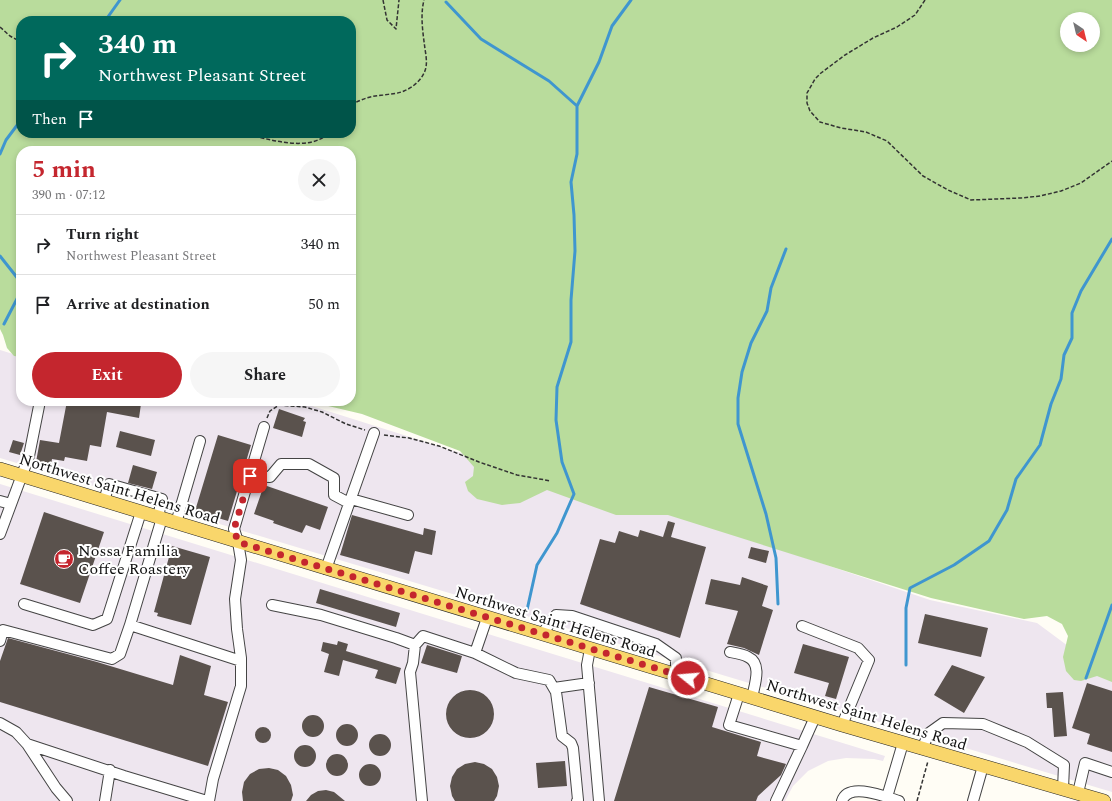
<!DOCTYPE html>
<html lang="en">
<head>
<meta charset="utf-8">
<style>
	:root { --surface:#fff; --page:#f6f6f6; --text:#202124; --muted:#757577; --line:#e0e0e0; --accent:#c4262e }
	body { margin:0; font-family:Spectral,serif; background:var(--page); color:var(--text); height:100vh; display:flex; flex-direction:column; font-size:15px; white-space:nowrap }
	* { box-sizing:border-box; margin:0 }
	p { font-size:13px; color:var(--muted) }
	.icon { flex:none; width:22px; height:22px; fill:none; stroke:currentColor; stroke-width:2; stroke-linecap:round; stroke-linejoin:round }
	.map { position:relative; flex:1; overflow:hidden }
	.drawer { position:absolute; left:16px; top:146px; width:340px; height:260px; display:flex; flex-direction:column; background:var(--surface); border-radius:16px; box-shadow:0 2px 6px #0003 }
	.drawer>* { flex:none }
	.hud { position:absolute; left:16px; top:16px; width:340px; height:122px; border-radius:16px; box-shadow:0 2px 6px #0003; background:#00695c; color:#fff; overflow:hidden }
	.needle { width:26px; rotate:145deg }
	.controls { position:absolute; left:1060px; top:12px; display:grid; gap:8px }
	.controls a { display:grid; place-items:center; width:40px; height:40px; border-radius:50%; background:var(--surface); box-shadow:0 2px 6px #0003; font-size:20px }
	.pin { position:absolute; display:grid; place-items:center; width:34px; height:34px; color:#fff; margin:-17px; border-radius:8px; box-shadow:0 2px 6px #0006 }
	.me { position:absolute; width:44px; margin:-22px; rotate:287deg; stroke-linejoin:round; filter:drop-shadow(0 0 3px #0008) }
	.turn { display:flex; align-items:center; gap:14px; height:84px; padding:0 16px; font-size:18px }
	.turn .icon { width:52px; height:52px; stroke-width:2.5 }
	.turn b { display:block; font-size:28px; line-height:34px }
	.then { display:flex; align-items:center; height:38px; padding:0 16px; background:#0003; gap:8px; font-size:15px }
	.round { display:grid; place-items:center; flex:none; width:42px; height:42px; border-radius:21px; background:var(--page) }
	.overview { display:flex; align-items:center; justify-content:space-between; height:68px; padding:0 16px }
	h1 { font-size:24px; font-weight:700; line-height:30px; color:var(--accent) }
	.primary-button { display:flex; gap:8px; margin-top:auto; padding:8px 16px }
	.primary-button a { flex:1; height:46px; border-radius:24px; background:var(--accent); color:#fff; font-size:16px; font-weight:700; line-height:46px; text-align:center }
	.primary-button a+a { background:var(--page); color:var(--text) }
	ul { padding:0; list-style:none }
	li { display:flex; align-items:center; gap:12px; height:60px; padding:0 16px; border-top:1px solid var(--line) }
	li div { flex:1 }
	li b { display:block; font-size:15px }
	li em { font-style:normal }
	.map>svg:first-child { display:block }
</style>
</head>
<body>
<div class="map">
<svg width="1112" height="801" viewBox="0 0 1112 801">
	<rect width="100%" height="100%" fill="#fffdf5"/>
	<path fill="#eee6ef" d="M0,350L13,354H21V401H296L467,455L708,525L930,600L1037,623L1095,666L1112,674V792L0,458Z
		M0,484L885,756L883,761L874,759L846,758L828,761L808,771L793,786L785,801H0Z"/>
	<path fill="#b9dc9c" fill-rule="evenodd" d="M0,0H1112V682L1097,676L1081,681L1074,680L1066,671L1063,657L1068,636L1062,624L1047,616L1024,619L931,598L668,515H616L547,490L520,503L502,505L477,499L468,491L465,482L473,476L474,467L460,451L362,414L307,401H351V151H21V357L14,356L7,348L3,335L0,329ZM1067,19H1093V45H1067ZM21,21H351V133H21Z"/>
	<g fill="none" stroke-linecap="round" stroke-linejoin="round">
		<path stroke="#3f96cf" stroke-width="3" d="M446,2L481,39L549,81L577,106
			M105,21L120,0
			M0,154L6,140L21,120
			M0,256L19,280V295L4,324
			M778,604L776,558L766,514L738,424V398L742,372L751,343L767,311L771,288L786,249
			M527,610L537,565L557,533L574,494L562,462L556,420L557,387L571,342V300L575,251L574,215L571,182L577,154V106L599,62L612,26L631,0
			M906,665V608L910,588L954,565L989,541L1007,510L1016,479L1040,445L1051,404L1061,379L1064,355L1072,338V313L1081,291L1112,239
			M1086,678L1112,605"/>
	</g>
	<path fill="#5a524d" d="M67,401H133V402L141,404L139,418L107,412L101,447L90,445L87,461L65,457L64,461L52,459L51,465L36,462L40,440L59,443Z
		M279,409L305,418L303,421L306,422L302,437L273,428Z
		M120,431L155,440L151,456L116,447Z
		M218,435L251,445L228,521L195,511Z
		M13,440L24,443L20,455L9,452Z
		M133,465L157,472L152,489L128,483Z
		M264,485L328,507L320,530L306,525L302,533L273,523L274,521L254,514Z
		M44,512L104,532L80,603L20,584Z
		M352,515L423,535L424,528L436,531L432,555L415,551L409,574L340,555Z
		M668,521L675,523L671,537L706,547L680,638L580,604L600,539L615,543L619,531L638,537L640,530L663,537Z
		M172,546L210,557L191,625L157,616L158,613L154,612Z
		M751,547L769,551L766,563L748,558Z
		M742,577L768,586L762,606L773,610L759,655L744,648L727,644L738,611L705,604L711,579L740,585Z
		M320,589L400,613L396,627L316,603Z
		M925,614L988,628L981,657L918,643Z
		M8,638L97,662L173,685L180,655L211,666L204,695L228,702L208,766L0,702V661Z
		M338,641L348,644L346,651L401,668L396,684L375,678L378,670L343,660L339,676L324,672L329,654L321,651L323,642L337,645Z
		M803,644L849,657L836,699L825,696L829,683L794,673Z
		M427,645L462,656L457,673L421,663Z
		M952,665L985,677L964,713L934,695Z
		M1087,683L1112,691V752L1087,744L1090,734L1072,728Z
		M649,687L718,707L712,727L761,742L757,756L786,764L781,775L758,796L756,801H614Z
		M446 714a24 24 0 1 1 48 0a24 24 0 1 1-48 0Z
		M1063,692L1067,736L1054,737L1052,708H1047L1046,693Z
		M302 726a11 11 0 1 1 22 0a11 11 0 1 1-22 0Z
		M336 735a11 11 0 1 1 22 0a11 11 0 1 1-22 0Z
		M255 735a8 8 0 1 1 16 0a8 8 0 1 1-16 0Z
		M369 745a11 11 0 1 1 22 0a11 11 0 1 1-22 0Z
		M294 756a11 11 0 1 1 22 0a11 11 0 1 1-22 0Z
		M326 765a11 11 0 1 1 22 0a11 11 0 1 1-22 0Z
		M565,761L567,786L538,788L536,763Z
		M475,762L484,764L492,769L497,777L499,786L497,796L494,801H455L452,796L450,786L452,777L457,769L465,764Z
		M359 775a11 11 0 1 1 22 0a11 11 0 1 1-22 0Z
		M269,768L278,770L286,776L291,785L293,795L291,801H243L242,792L244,782L250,774L259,769Z
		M326,790L334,792L345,801H306L311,795L318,791Z"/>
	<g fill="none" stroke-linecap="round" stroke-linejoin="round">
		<defs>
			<path id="minor" d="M250,476L270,477L281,464H309L334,478V495L349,503
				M351,499L408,515
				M0,501L11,504
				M104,501L109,484L162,499L158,517
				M162,518L130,625L241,661
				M176,523L200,441
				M0,534L29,456L40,401
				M326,569L374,433
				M24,604L93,625L107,619L141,512
				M272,605L321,615L396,638L415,645L423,636L475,653L516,673L549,680L556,692L562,736L571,743L573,748L578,800L577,801
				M802,626L858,648L869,660L842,725
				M542,634L556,615L572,616L656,644L676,658V675
				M0,641L3,630L112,659L120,654L130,625
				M415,645L413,663L410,672L422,801
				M590,649L587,665L599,801
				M730,652C736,653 743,654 748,657C763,664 754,686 752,698
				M475,653L487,618
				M554,688L589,683
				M739,694L729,725L802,746L815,717
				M0,723L16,732L27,744L124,776L207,801
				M27,744L56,788L67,801
				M922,749L929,733L943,723L983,724L1027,742L1064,765L1063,789
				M1078,793L1085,763L1112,772
				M887,797L903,743
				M105,801L110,770
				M209,801L213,779L241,686V658L237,629L235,599L241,560L238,542L234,529L264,427
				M776,801L802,746
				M842,801C848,781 886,797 899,801
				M973,801L983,766"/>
			<path id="major" d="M0,469L842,725L1104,801"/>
		</defs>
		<use href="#minor" stroke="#444" stroke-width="12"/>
		<use href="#major" stroke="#222" stroke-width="14"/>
		<path stroke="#333" stroke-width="1.5" stroke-dasharray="4 2" stroke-linecap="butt" d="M383,0L387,20L396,29L399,0
			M925,0L915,15L897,27L873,38L845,55L821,73L815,79L807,93V103L810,111L820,122L841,128L866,132L887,141L923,176L948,190L971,200L1021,198L1040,196L1061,191L1081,183L1112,161
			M0,27L10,36L21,42
			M351,105C361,99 371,96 383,95C390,94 397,94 404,91C414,87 424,78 426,67C427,62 426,55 425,49C423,33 420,16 424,0
			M243,133C268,139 308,153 329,133
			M267,418L270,411L279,405L305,407L322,412L346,424L365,430
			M384,435L409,438L439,446L479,462L517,475L551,481
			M917,801L928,761"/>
		<use href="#minor" stroke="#fff" stroke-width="10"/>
		<use href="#major" stroke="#f9d66b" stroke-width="13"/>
	</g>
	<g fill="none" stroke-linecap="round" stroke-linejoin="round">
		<path stroke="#c4262e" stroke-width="7" stroke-dasharray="0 12.6" d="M250,476L234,529L238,542L688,678"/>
	</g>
	<defs>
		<symbol id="cafe-disc" viewBox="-11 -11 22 22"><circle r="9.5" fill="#c4262e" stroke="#fff"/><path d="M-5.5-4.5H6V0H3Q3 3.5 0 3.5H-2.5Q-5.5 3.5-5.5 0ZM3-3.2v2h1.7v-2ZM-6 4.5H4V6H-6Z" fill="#fff"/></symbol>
	</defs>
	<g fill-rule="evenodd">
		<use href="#cafe-disc" x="53" y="548" width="22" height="22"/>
	</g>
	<g text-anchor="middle" stroke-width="4" stroke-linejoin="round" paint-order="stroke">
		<g font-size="16" fill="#111" stroke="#fff">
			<text transform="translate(120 488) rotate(17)" y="6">Northwest Saint Helens Road</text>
			<text transform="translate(556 621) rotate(17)" y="6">Northwest Saint Helens Road</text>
			<text transform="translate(867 714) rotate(17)" y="6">Northwest Saint Helens Road</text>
		</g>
		<g font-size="16" fill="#111" stroke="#fff" text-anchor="start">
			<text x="78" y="556">Nossa Familia<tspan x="78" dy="18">Coffee Roastery</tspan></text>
		</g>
	</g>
</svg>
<div class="controls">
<a><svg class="needle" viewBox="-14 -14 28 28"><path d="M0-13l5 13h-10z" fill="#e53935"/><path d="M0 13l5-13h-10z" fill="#757577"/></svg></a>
</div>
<div class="pin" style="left:250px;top:476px;background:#d93025"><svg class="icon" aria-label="arrive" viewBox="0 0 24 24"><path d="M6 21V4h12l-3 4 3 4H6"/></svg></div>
<svg class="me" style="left:688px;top:678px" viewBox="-20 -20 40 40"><circle r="17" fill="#c4262e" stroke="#fff" stroke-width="3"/><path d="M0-11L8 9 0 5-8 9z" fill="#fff"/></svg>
<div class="hud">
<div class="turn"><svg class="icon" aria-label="right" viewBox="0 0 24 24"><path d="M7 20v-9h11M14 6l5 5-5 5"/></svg><div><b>340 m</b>Northwest Pleasant Street</div></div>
<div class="then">Then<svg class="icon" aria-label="arrive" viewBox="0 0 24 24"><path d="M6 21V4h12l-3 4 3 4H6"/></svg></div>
</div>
<section class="drawer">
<div class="overview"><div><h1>5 min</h1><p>390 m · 07:12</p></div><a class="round"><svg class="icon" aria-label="close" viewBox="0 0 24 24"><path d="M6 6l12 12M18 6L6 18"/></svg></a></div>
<ul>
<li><svg class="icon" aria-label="right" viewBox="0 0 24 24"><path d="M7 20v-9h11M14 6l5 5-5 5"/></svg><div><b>Turn right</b><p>Northwest Pleasant Street</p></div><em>340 m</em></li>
<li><svg class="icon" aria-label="arrive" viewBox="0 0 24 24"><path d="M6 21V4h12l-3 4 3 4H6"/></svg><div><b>Arrive at destination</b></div><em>50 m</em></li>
</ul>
<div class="primary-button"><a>Exit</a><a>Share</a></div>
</section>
</div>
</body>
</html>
